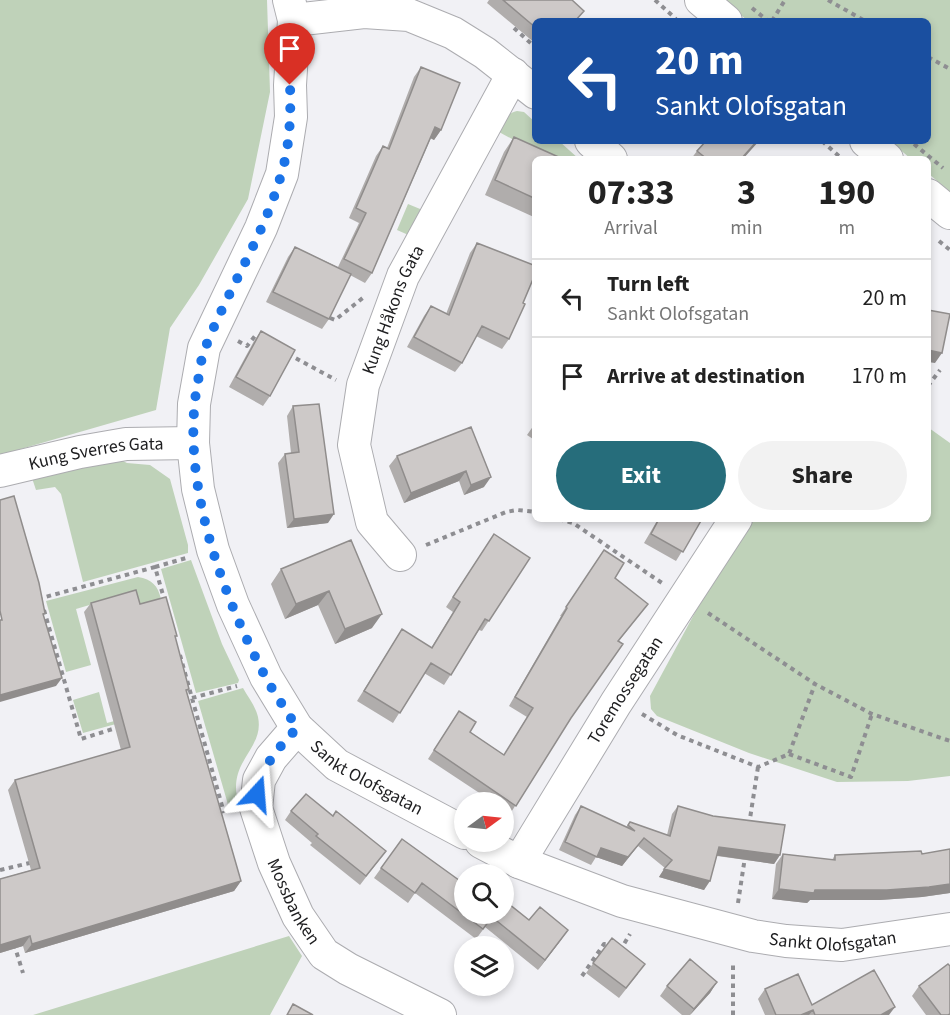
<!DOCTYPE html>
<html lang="en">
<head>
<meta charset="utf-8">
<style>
	:root { --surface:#fff; --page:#f2f2f2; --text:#222; --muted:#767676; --line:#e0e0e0; --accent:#266d7b }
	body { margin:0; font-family:"Source Sans 3",sans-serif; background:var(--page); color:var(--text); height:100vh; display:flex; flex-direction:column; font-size:22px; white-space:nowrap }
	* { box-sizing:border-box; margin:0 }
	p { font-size:20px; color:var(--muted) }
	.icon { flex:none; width:33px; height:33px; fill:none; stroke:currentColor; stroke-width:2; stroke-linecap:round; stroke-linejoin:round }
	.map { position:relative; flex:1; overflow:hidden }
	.drawer { position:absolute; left:532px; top:156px; width:399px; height:366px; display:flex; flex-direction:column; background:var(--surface); border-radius:9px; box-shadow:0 3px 9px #0003 }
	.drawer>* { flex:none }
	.hud { position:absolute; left:532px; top:18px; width:399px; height:126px; border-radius:9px; box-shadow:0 3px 9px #0003; background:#1a4fa0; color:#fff; overflow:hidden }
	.needle { width:39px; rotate:75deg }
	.tools { position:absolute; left:454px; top:792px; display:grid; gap:12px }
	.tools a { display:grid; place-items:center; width:60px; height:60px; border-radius:50%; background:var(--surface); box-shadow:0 3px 9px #0003; font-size:30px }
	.pin { position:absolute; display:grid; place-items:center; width:51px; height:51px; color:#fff; margin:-62px -26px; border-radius:50% 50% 50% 0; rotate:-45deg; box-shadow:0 0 6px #0007 }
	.pin .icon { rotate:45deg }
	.me { position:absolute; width:66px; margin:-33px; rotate:19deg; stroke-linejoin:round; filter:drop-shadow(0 0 4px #0008) }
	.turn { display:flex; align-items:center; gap:21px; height:126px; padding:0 24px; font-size:27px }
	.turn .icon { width:78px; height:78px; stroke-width:2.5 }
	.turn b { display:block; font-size:42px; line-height:51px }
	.eta { display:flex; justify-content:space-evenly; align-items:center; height:102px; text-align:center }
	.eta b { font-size:36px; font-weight:700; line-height:42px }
	.cta { display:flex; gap:12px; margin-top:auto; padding:12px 24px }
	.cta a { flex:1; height:69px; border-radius:36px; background:var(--accent); color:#fff; font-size:24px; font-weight:700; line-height:69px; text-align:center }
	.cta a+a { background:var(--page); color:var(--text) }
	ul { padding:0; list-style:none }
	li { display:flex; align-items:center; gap:18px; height:78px; padding:0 24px; border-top:2px solid var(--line) }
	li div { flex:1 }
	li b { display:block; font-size:22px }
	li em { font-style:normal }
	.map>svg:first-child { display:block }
</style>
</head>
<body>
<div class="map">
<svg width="950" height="1015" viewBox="0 0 950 1015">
	<rect width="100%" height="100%" fill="#f1f1f5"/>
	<path fill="#bfd2b9" d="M0,0H267L270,92L248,199L199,285L170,328L156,410L0,455Z
		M723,0H950V192L929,174L928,159H911L890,141H928V21H748Z
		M517,111L524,112L535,122L536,141H559L579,159H549L499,132C503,123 506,113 517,111Z
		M408,204L425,211L413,237L397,230Z
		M929,428L950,443V776L908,781L837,782L749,753L657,716L651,709L650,696L705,594L752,519H928Z
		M121,460L127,463L150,465L170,479L188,545V553L83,582L61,494L55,487L36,490L31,475Z
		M191,560L222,644L239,680L238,683L196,693L161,569Z
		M138,577C152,579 158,586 161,599L135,605L130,593L76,609L91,665L66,672L46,601Z
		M243,688C248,697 256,707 258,717C265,750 225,761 239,805L229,808L198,701Z
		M99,692L107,723L166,707L167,710L83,733L73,700Z
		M289,936L302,956L270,1015H33Z"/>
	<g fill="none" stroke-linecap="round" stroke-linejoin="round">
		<defs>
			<g id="minor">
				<path id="s1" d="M289,0L294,20L290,85L291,117L282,174L261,228L204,348L194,404L193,443L198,489L213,550L233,605L266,677L297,728L337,765L465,833"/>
				<path d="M701,0L726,21"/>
				<path d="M294,20L364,12L409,15L453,33L485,53L536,93"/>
				<path d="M591,141L611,159"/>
				<path d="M866,141L887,159"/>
				<path d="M928,195L950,213"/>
				<path id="s2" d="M0,471L80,452L126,444L193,443"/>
				<path id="s3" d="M400,555L372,522L354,445L363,385L403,276L513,74"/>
				<path id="s4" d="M297,728L271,758L259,780L256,808L274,863L298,916L324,954L348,969L440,1015"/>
				<path id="s5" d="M481,842L519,862L622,901L753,936L786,941L842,945L950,929"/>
				<path id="s6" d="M519,862L616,703L736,519"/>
			</g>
		</defs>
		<use href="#minor" stroke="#acacb0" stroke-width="34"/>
		<path stroke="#8e8e92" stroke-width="4" stroke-dasharray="4.5 4.5" stroke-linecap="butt" d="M655,0L676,19
			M828,0L865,21
			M752,8L768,21
			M772,21L785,0
			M514,28L536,48
			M928,57L950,69
			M822,141L840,157
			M914,144L943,168
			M939,241L950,250
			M330,318L335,320L364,297
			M238,341L247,346L255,336L260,339
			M288,354L336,380
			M928,386L940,370
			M559,519L573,523L662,583
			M426,545L506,512L517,510L536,512
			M155,567L186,558
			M38,599L155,567L165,602
			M44,610L81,739L119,727
			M708,613L815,684L872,714L950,741
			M180,655L224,813
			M192,698L237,686
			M642,714L677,735L758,767L789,754L815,684
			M789,754L851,777L872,714
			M749,825L758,767
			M0,870L34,862
			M738,903L745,857
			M14,944L23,973
			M619,948L621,949L630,934
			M582,976L604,944H612
			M733,1015V961"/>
		<use href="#minor" stroke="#fff" stroke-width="32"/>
	</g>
	<path fill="#b0adac" d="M489,0H572L536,21V44L487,3Z
		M421,67L441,130L434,140L431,138L372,273L365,283L350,275L329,319L322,329L266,302L288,257L295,247L338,267L359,223L349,218L376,156L383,146L387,148L414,77Z
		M514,137L536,159V218L485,195L504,152Z
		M697,151L743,159H691Z
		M477,243L509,339L502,349L476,336L462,363L455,372L407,347L424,316L431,306L446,314L470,253Z
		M261,331L270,396L263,406L229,387L254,341Z
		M293,406L328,523L287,528L278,463L285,454L291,453L287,416Z
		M536,422V441L527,435Z
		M471,427L484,487L464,495L459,481L404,503L389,466L397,456Z
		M658,519H702L676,561L644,543Z
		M494,534L530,558L482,631L479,630L444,685L424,673L393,723L357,701L402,629L431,648L453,612L446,607Z
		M351,540L372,628L335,644L318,605L285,619L271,584L281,569Z
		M604,550L615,578L641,613L619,641L510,814L504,810V802H493L428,759L459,711L470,732L504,755L527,717L509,706L561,616H560Z
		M91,603L177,636L175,638L189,689L187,692L241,881L234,891L25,953L23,946L0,953V879L31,870L8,790L15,780L121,750L84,612Z
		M581,806L626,827L630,822L667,835L672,814L678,806L780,855L774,864L717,856L704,890L659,877L665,868L638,846L622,866L596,857L591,865L559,850L575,815Z
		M291,811L333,816L380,859L360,885L310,845L312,843L285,820Z
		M402,839L463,883L529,920L561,940L538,970L485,927L476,939L415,893L408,903L374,878Z
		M950,849V893L922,897L880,900H810L807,903L772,899L776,864L783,854L832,860L835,855L922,854Z
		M612,938L638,974L619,998L586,973Z
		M717,982L710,993L690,1015H682L660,996L667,986Z
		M919,986L950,1015H926L912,996Z
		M765,989L812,1005L889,1015H765L758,999Z"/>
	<path fill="#908d8c" d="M435,127L441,130L434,140L428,137Z
		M757,141H759L743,159H741Z
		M928,350L942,353L935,363L928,362Z
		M466,471L459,481L404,503L411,493Z
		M491,477L484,487L464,495L471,485Z
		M334,514L328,523L287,528L294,519Z
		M329,591L318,605L285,619L296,604Z
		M382,614L372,628L335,644L345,629Z
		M62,678L56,686L0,702V695Z
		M644,838L622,866L596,857L601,848Z
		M719,847L780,855L774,864L713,855Z
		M664,869L710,881L704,890L659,877Z
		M241,881L234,891L25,953L32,944Z
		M950,884V893L922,897L880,900H810L807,903L772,899L779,889L815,890Z
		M568,930L561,940L538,970L545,960Z
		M30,936L23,946L0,953V945Z
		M717,982L710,993L690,1015L694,1009Z
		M895,1007L889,1015H881Z
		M813,1010L809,1015H801Z"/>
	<path fill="#cdc9c8" stroke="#908d8c" stroke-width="1.5" d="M503,0H572L584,11L575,21H536V28Z
		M421,67L460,83L441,130L435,127L372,273L344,259L366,213L356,208L383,146L389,149Z
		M514,137L563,159H536V199L495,180Z
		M706,141H757L741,159H707L697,151Z
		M477,243L536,266V272L523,303L525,304L509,339L482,326L462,363L414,337L431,306L449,315Z
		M295,247L351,274L329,319L273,292Z
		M928,310L950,314L942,353L928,350Z
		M261,331L295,350L270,396L236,377Z
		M319,404L334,514L294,519L285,454L299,452L293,406Z
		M471,427L491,477L471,485L466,471L411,493L397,456Z
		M14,496L39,583L45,613L43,614L62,678L0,695V620H2L0,611V500Z
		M659,519H702L683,552L651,534Z
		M494,534L530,558L489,621L485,619L451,675L431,663L400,713L364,691L402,629L432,648L460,602L453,597Z
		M351,540L382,614L345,629L329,591L296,604L281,569Z
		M604,550L624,563L615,578L648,604L618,641L623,644L571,718L516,806L434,750L459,711L476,722L470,732L504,755L533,708L515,697L567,608L566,607Z
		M136,590L140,604L166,597L177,636H175L189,689L186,690L241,881L32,944L30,936L0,945V879L40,868L15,780L130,747L91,603Z
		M306,794L333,816L336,811L386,851L366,876L316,836L318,834L291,811Z
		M581,806L635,831L628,825L630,822L670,836L678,806L713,816L785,825L780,855L719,847L710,881L664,869L672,860L644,838L628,857L601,848L597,857L565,842Z
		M402,839L463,883L465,880V914H504V900L529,920L540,907L568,930L545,960L492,917L483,929L422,883L415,893L381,868Z
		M950,849V884L929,887L887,890H815L814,893L779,889L783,854L835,860V855L921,851L922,854Z
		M612,938L645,964L626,988L593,963Z
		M690,959L717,982L694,1009L667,986Z
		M948,964L950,966V1014L948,1015H941L919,986Z
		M874,970L895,1007L881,1015H815L813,1010L801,1015H776L765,989L798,974L812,1005Z
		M293,1004L313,1015H287Z"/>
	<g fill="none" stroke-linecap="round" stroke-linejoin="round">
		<path stroke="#1a73e8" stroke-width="10" stroke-dasharray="0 18" d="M257,794C261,766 279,748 297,728C287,711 275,695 266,678C221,593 179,477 198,381C200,370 201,356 206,346C229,288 264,235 281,175C290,146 291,114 290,85"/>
	</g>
	<g text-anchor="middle" stroke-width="6" stroke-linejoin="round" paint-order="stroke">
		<g font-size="18" fill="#1d1d1f" stroke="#f1f1f5">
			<text dy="6" stroke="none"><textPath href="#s3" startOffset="264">Kung Håkons Gata</textPath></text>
			<text dy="6" stroke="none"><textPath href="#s2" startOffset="98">Kung Sverres Gata</textPath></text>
			<text dy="6" stroke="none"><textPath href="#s6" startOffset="202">Toremossegatan</textPath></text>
			<text dy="6" stroke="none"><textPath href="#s1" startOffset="855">Sankt Olofsgatan</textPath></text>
			<text dy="6" stroke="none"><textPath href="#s4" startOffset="194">Mossbanken</textPath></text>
			<text dy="6" stroke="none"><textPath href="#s5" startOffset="369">Sankt Olofsgatan</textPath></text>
		</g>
	</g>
</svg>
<div class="tools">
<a><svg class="needle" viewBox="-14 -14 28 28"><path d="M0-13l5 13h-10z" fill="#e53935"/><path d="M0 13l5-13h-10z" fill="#767676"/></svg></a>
<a><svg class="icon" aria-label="search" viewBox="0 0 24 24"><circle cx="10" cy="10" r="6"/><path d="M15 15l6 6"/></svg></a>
<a><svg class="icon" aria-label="layers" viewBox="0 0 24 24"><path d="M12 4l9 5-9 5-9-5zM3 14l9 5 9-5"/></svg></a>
</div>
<div class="pin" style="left:290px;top:85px;background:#d93025"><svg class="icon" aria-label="arrive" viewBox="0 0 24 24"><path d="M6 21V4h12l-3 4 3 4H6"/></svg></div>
<svg class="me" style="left:257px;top:794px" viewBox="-20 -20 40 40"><path d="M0-17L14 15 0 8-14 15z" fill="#1a73e8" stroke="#fff" stroke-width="4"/></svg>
<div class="hud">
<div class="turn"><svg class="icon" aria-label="left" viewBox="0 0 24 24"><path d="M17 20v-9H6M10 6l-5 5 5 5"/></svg><div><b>20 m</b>Sankt Olofsgatan</div></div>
</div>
<section class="drawer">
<div class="eta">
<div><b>07:33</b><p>Arrival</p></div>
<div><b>3</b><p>min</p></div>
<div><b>190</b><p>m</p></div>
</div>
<ul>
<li><svg class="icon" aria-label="left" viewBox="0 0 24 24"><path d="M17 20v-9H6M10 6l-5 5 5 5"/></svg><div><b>Turn left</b><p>Sankt Olofsgatan</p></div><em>20 m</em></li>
<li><svg class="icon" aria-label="arrive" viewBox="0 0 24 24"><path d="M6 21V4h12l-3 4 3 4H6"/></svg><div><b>Arrive at destination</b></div><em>170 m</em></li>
</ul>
<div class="cta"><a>Exit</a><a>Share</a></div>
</section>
</div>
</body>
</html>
